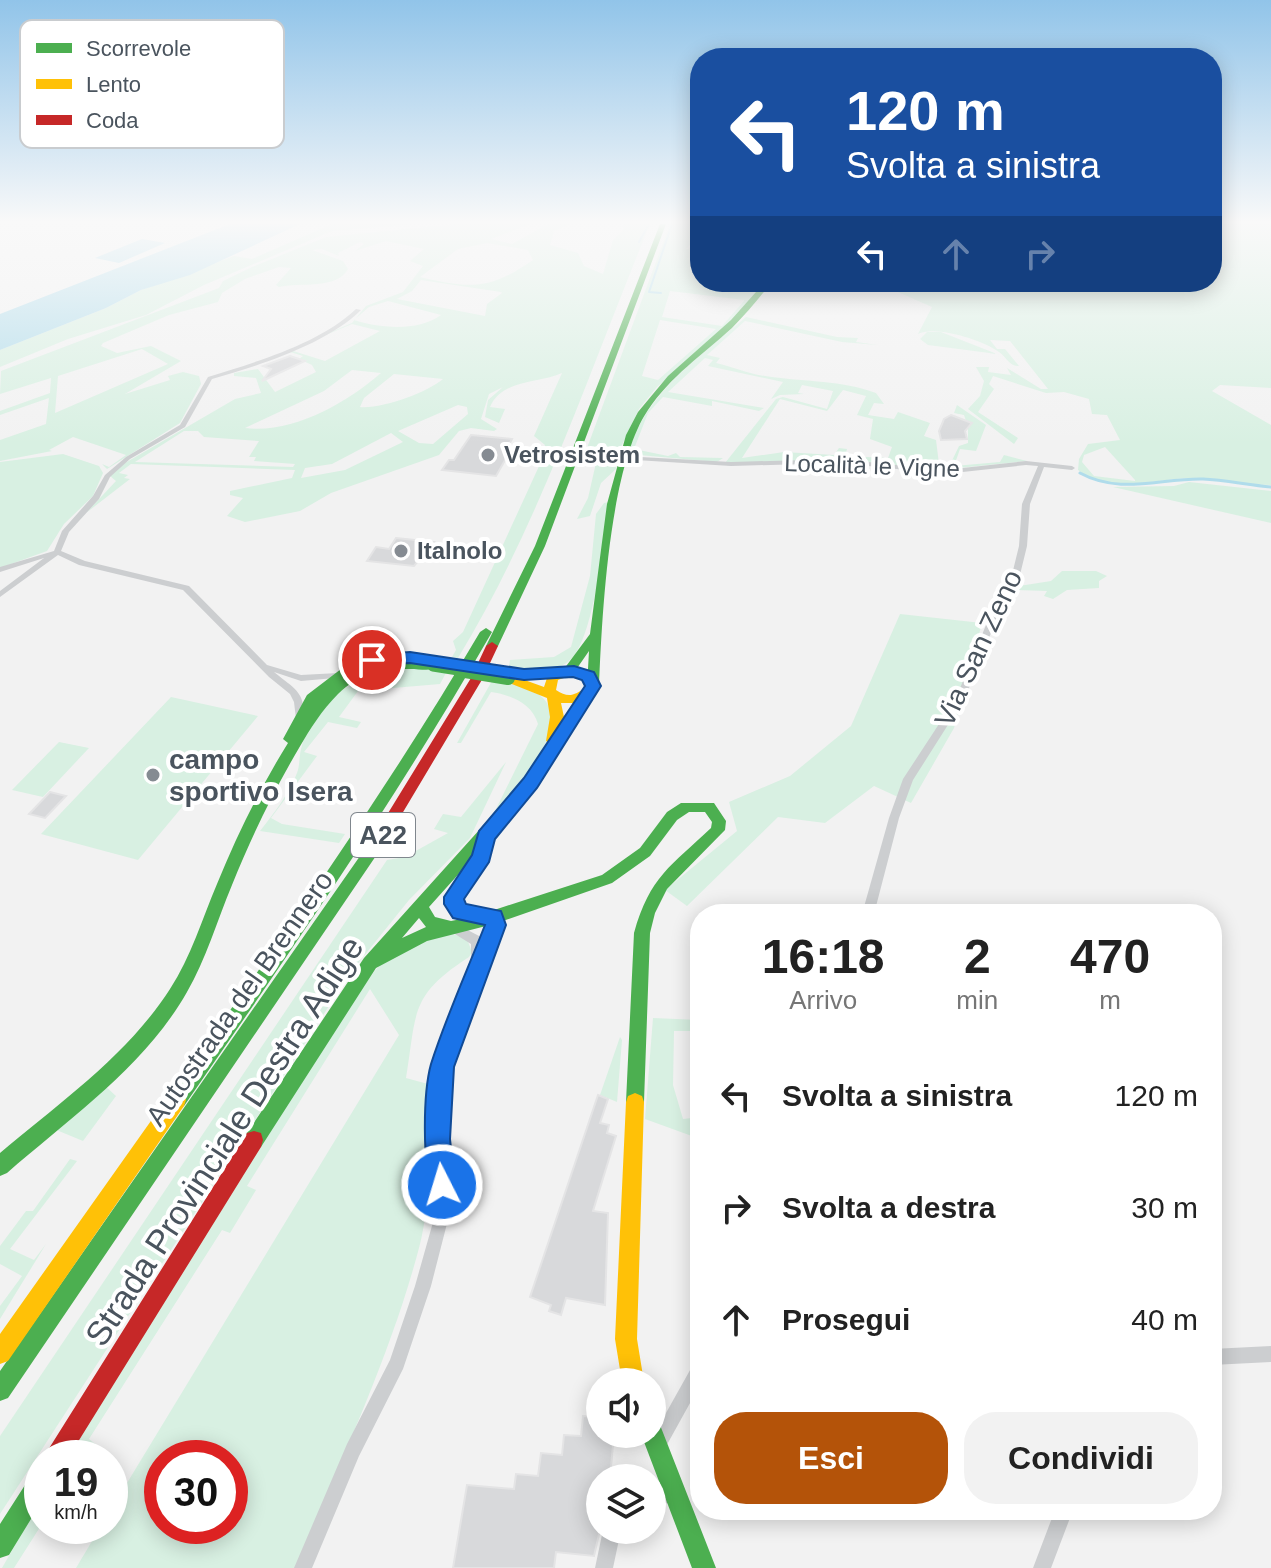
<!DOCTYPE html>
<html lang="it">
<head>
<meta charset="utf-8">
<style>
	:root { --surface:#fff; --page:#f2f2f2; --text:#222; --muted:#767676; --accent:#b45309 }
	body { margin:0; font-family:Helvetica,sans-serif; background:var(--page); color:var(--text); height:100vh; display:flex; flex-direction:column; font-size:30px; white-space:nowrap }
	* { box-sizing:border-box; margin:0 }
	p { font-size:26px; color:var(--muted) }
	.icon { flex:none; width:44px; height:44px; fill:none; stroke:currentColor; stroke-width:2; stroke-linecap:round; stroke-linejoin:round }
	.map { position:relative; flex:1; overflow:hidden }
	.side { position:absolute; left:690px; top:904px; width:532px; height:616px; display:flex; flex-direction:column; background:var(--surface); border-radius:32px; box-shadow:0 4px 20px #0003 }
	.side>* { flex:none }
	.top-card { position:absolute; left:690px; top:48px; width:532px; height:244px; border-radius:32px; box-shadow:0 4px 20px #0003; background:#1a4fa0; color:#fff; overflow:hidden }
	.tools { position:absolute; left:586px; top:1368px; display:grid; gap:16px }
	.tools a { display:grid; place-items:center; width:80px; height:80px; border-radius:50%; background:var(--surface); box-shadow:0 4px 20px #0003; font-size:40px }
	.speed { position:absolute; left:24px; top:1440px; display:flex; gap:16px; font-size:40px; font-weight:700; text-align:center }
	.speed>* { display:grid; place-content:center; width:104px; height:104px; border-radius:50%; background:var(--surface); box-shadow:0 4px 20px #0003; line-height:1 }
	.speed small { font-size:20px; font-weight:400 }
	.speed .limit { border:12px solid #d22; background:#fff; color:#111 }
	.pin { position:absolute; display:grid; place-items:center; width:68px; height:68px; color:#fff; margin:-34px; border:4px solid #fff; border-radius:50%; box-shadow:0 2px 8px #0007 }
	.me { position:absolute; width:88px; margin:-44px; rotate:355deg; stroke-linejoin:round; filter:drop-shadow(0 0 6px #0008) }
	.turn { display:flex; align-items:center; gap:28px; height:168px; padding:0 24px; font-size:36px }
	.turn .icon { width:104px; height:104px; stroke-width:2.5 }
	.turn b { display:block; font-size:56px; line-height:68px }
	.lanes { display:flex; align-items:center; height:76px; padding:0 24px; background:#0003; justify-content:center; gap:40px; direction:ltr }
	.lanes .off { opacity:.35 }
	.eta { display:flex; justify-content:space-evenly; align-items:center; height:136px; text-align:center }
	.eta b { font-size:48px; font-weight:700; line-height:56px }
	.button { display:flex; gap:16px; margin-top:auto; padding:16px 24px }
	.button a { flex:1; height:92px; border-radius:32px; background:var(--accent); color:#fff; font-size:32px; font-weight:700; line-height:92px; text-align:center }
	.button a+a { background:var(--page); color:var(--text) }
	ul { padding:0; list-style:none }
	li { display:flex; align-items:center; gap:24px; height:112px; padding:0 24px }
	li div { flex:1 }
	li b { display:block; font-size:30px }
	li em { font-style:normal }
	.map>svg:first-child { display:block }
</style>
</head>
<body>
<div class="map">
<svg width="1271" height="1568" viewBox="0 0 1271 1568">
	<rect width="100%" height="100%" fill="#f2f2f2"/>
	<path fill="#d8f0e2" fill-rule="evenodd" d="M332,224H416L332,231L204,285L146,315L68,339L0,367V350L106,308L141,290L234,256L252,259Z
		M457,224H530L491,239L512,244L548,224H571L554,231L550,245L578,253L584,266L603,274L613,240L623,230V224H650C590,369 540,523 458,658L452,657L456,650L453,641L463,632L540,464L545,445L534,436L562,373C537,384 502,379 490,407L505,409L499,423L485,417L488,400L503,387L489,394L481,419L497,429L494,431L471,428L459,431L439,455L331,493L300,511L245,522L227,516L243,498L230,495V491L292,478L295,470L131,464L119,473L128,475L124,478L130,479L86,513L116,481L110,476L125,463L235,399L261,393L256,378L234,376V373L258,369L275,392L316,372L312,365L299,359L303,356L287,351L352,323L366,306L403,292L423,266L410,261L424,249L386,241L355,251L364,244L360,242L338,253L339,256L322,249L312,250L343,261L348,269C337,290 299,282 279,287L276,285L291,268L279,267L245,279L222,293L218,302L169,315L103,343L101,346L117,353L151,346L181,361L125,394L170,380L168,376L183,372L199,376L201,384L180,423L107,469L102,464L109,467L126,455L73,437L49,450L52,451L0,461V440L46,424L49,398L0,415V411L50,393L51,378L0,394L1,371L219,288L223,281L252,267L326,237ZM487,243L528,250L533,260C490,290 470,289 420,277L458,249ZM421,280L501,292L502,293L487,304L485,316L397,299L412,291ZM388,301L441,315C418,332 379,328 354,320L369,307ZM352,324L380,331L325,361L290,350ZM142,349L168,364L55,413L58,376ZM352,370L381,373C345,404 292,434 245,428L324,391ZM394,374L443,379C426,393 382,409 360,407L364,398ZM458,405L467,407L468,414L433,444L419,443L398,431ZM184,431H198L204,437L259,441L249,457H256L254,461L295,464L293,467L135,462ZM391,433L403,442L345,470L301,478L305,468L332,464Z
		M670,224H700V233L686,249H689L697,239H700L694,249L700,250V282H765L725,327L657,387L639,409L619,451L616,469L601,483L590,516L577,519L588,498L598,454L595,447L587,448ZM670,291L744,300V301L722,326L662,317ZM660,320L716,329L658,380L642,376Z
		M1212,224H1271V388L1220,385L1212,391L1271,425V485C1246,485 1221,478 1195,478C1157,477 1112,497 1078,470L1079,459L1088,444L1120,440L1107,415L1092,414L1089,399L1064,392L1046,393L993,376L989,384L994,389L978,412L1018,438L1014,444L968,409L980,396L984,381L976,367H989L988,372L1011,375L1007,368L1041,389H1048L1010,341L990,340L997,349H1005L1019,366C1008,366 1007,357 999,352C983,340 935,325 918,334L932,307L875,282H1212ZM1105,447L1135,480V481L1094,476L1082,462L1084,455Z
		M746,317L837,337L858,338L856,342L878,345L842,342L745,321L707,355L720,358L716,363C731,366 750,375 772,377C807,382 840,380 876,393L884,404L874,403L868,415L894,419L898,412L930,423L924,436L936,440L939,464L936,469L854,461L725,463L776,399L783,397L827,409L833,391L802,385L798,393L804,394L780,395L771,399L783,382L708,366L713,360L705,358L668,392L764,408L759,411L712,401V406L663,397L648,413L634,449L668,456L676,453L680,457L723,458L717,462L628,454C645,393 700,356 746,317ZM843,390L866,396L857,415L873,419L870,439L892,447L888,458L845,456L847,449L839,448L834,455L784,452L742,458L780,399L827,411Z
		M927,332H941L997,354L928,345L920,339Z
		M957,405L986,425L976,451L960,449L954,466L1000,462L1004,455L1027,461L948,469L959,446L968,443V427L964,415L954,413Z
		M63,454L99,466L103,473L93,496L64,524L47,551L0,568V462Z
		M1189,482L1271,491V523L1113,487L1174,486Z
		M610,502C604,536 594,642 569,661C553,674 528,671 509,667L510,660L554,657L571,647L590,576L596,514L604,503Z
		M1062,571H1096L1107,576L1099,581V588L1067,590L1053,599L1044,596L1047,591L1016,590L1019,586L1051,581Z
		M900,614L982,623L954,728L911,803L874,786L825,823L778,817L687,906L665,890L737,831L729,802L790,776L851,726Z
		M414,667L447,671L440,684L358,691L339,717L361,722L357,728L328,722L304,752L317,756L271,818L282,824L345,834L339,843L260,831C274,813 289,794 297,773C300,765 299,757 301,749C315,694 363,672 414,667Z
		M493,679C601,695 535,763 494,813L538,724C532,703 511,695 491,692L461,743H457Z
		M171,697L258,716L138,860L41,834Z
		M59,742L89,748L43,797L12,790Z
		M506,762L470,838L409,900L351,972L0,1514V1436L387,860L405,857L448,833L434,829L443,814L461,817Z
		M450,933L467,939L472,952L469,957C409,996 417,1012 406,1078L428,1084C427,1137 433,1196 419,1248C390,1358 339,1463 297,1568H76L101,1526H110V1511L399,1035L370,989L247,1186L256,1190L230,1233L222,1230L89,1439L98,1446L91,1458H65L303,1075L373,973C393,948 421,941 450,933ZM162,1458H230V1526H162Z
		M653,1018L700,1020V1031H674L673,1085L683,1119L700,1117V1139L645,1119Z
		M620,1037L622,1040L617,1102L600,1095Z
		M103,1084L116,1096L83,1141L54,1129Z
		M70,1159L77,1161L10,1249L34,1260L46,1244L0,1319V1306L22,1276L0,1264V1246L26,1211H33Z
		M42,1498V1524L14,1568H2Z"/>
	<path fill="#b0dceb" d="M230,224H300L190,275L141,290L106,308L0,350V314Z
		M142,239L165,243L119,263L95,258Z"/>
	<g fill="none" stroke-linecap="round" stroke-linejoin="round">
		<path stroke="#b0dceb" stroke-width="2" d="M639,242L649,224
			M661,293L649,292L672,224"/>
		<path stroke="#b0dceb" stroke-width="3" d="M1080,473C1120,495 1160,478 1203,479C1225,480 1248,485 1271,487"/>
	</g>
	<path fill="#d8d9db" stroke="#e4e4e5" stroke-width="2" d="M290,356L305,361L262,381L271,369L263,366Z
		M951,415L972,423L965,431L967,439L941,440L939,431L944,419Z
		M471,435L512,439L507,448H512L496,476L442,470L449,460H454Z
		M396,538L434,542L414,566L367,561L376,547L389,549Z
		M50,792L66,796L45,818L29,814Z
		M598,1095L608,1099L600,1123L609,1125L607,1133L616,1136L593,1211L608,1213L605,1305L566,1298L561,1315L549,1311L551,1305L530,1297Z
		M583,1416L600,1418V1434H614L610,1478H600V1530L594,1556L556,1552L554,1568H453L467,1485L514,1489L516,1474L538,1476L541,1453L562,1455L564,1435L581,1436Z"/>
	<g fill="none" stroke-linecap="round" stroke-linejoin="round">
		<path fill="#ccced0" fill-rule="evenodd" d="M356,309L361,310C327,344 258,366 212,379L185,427L130,459L110,477L99,499L69,532L61,551L85,561L189,586L267,665L301,675L338,673L339,675L338,677L335,678L301,681L274,672C292,687 308,693 302,719H296L294,702L290,694L269,677L183,590L79,565L58,555L0,597V591L44,558L0,572V567L54,551L62,531L93,496L105,475L126,457L180,425L208,377C256,362 319,344 356,309Z
			M622,456L731,462L840,459L944,470L1026,461L1072,466L1075,468L1072,470L1044,467L1030,504L1027,546L1017,587L1001,608L965,698L913,780L899,818L874,914H862L889,818L903,779L956,698L993,608L1009,587L1019,546L1022,504L1038,466L1026,465L944,474L840,463L731,466L620,459L619,458Z
			M494,912L498,914L500,917L496,943L448,1067L445,1139L451,1208L431,1286L403,1369L359,1456L312,1568H294L347,1444L390,1360L415,1286L437,1208L431,1139L436,1067L474,969L471,965V944L450,931L448,928L450,925L454,923L458,925L481,937L483,947L488,917L490,914Z
			M1271,1346V1362L1212,1365V1349Z
			M700,1361V1385L664,1450L658,1452L652,1450L650,1444L652,1438L694,1363Z
			M657,1484L681,1490L684,1496L681,1502C671,1506 662,1500 652,1505V1487Z
			M1055,1510H1073L1051,1568H1033Z
			M603,1530H621L613,1568H595Z"/>
		<path fill="#4caf50" fill-rule="evenodd" d="M660,224H666L545,546L498,646L492,650L488,649L486,646L535,546Z
			M765,282H772C759,298 746,314 732,328C703,354 670,377 648,410C609,467 602,616 599,686L594,690L596,693L535,787L492,835L462,903L466,906L488,912L602,875L640,848L667,812L681,803H714L726,821L725,830L667,889L655,913L650,933L644,1102L642,1108L635,1111L628,1108L626,1102L634,933C650,876 671,866 711,828L712,822L705,812H689L677,820L650,856L612,883L494,924L427,941L376,968L261,1147L254,1149L247,1147L245,1140L247,1133L364,958L525,779L585,690L589,689L587,686L589,651L573,674L566,676L515,677L509,673L515,669H564L590,634L607,504L626,435L638,412L668,376L731,320ZM464,868L446,904L455,917L461,919L451,921L435,917L429,907ZM419,918L426,927L402,938Z
			M486,628L492,632C398,796 291,951 184,1106L177,1109L170,1106L168,1100L170,1094C279,943 386,792 480,632Z
			M411,661L433,662L439,666C432,672 421,669 410,669C383,669 358,674 338,694C322,710 310,729 299,748C273,792 251,838 232,885C217,921 206,959 187,992C145,1066 70,1118 7,1173L0,1176V1153C59,1103 127,1056 170,989C191,957 202,919 217,884C237,835 260,788 288,743L283,739L307,695L345,666H353L354,671L376,664Z
			M379,834L384,836L386,840L384,844L8,1398L0,1401V1371L374,836Z
			M652,1421L660,1425L716,1568H692L641,1434H652Z
			M42,1467V1501L9,1555L0,1558V1524L34,1471Z"/>
		<path fill="#ffc107" fill-rule="evenodd" d="M569,667L595,676L598,689L582,703H561L564,717L560,741L553,746L546,741L550,717L547,698L504,681L502,678L508,674L544,687L548,675ZM569,676L585,681L586,687C574,696 568,698 556,690L558,680Z
			M177,1091L184,1094L186,1100L184,1106L8,1361L0,1364V1334L170,1094Z
			M635,1093L642,1096L644,1102L637,1339L644,1382H622L615,1339L626,1102L628,1096Z"/>
		<path fill="#c62828" fill-rule="evenodd" d="M492,642L498,646L483,678L384,844H374L372,840L374,836L471,678L486,646Z
			M254,1131L261,1133L263,1140L261,1147L68,1458H43L247,1133Z"/>
		<path stroke="#4caf50" stroke-width="11" d="M433,666L471,672"/>
		<path stroke="#4caf50" stroke-width="14" d="M459,670L508,678"/>
	</g>
	<linearGradient id="sky" x2="0" y2="1"><stop stop-color="#91c4e9"/><stop offset="0.5" stop-color="#f9f9f9"/><stop offset="1" stop-color="#f9f9f9" stop-opacity="0"/></linearGradient>
	<rect width="1271" height="444" fill="url(#sky)"/>
	<path fill="#1a73e8" stroke="#114b97" stroke-width="2" d="M410,652L524,669L574,666L594,672L601,686L537,788L495,839L489,862L464,899L466,904L501,911L506,925L454,1067L450,1139L455,1185L451,1194L442,1198L433,1194C422,1166 423,1093 431,1064C446,1017 467,971 485,925L453,918L444,904V897L472,855L479,831L524,778L585,686L582,680L573,677L524,680L410,663L372,665L364,660L372,655Z"/>
	<g fill="#858b92" stroke="#fff" stroke-width="3">
		<circle cx="488" cy="455" r="8"/>
		<circle cx="401" cy="551" r="8"/>
		<circle cx="153" cy="775" r="8"/>
	</g>
	<g text-anchor="middle" stroke-width="8" stroke-linejoin="round" paint-order="stroke">
		<g font-size="24" font-weight="bold" fill="#4a545e" stroke="#fff" text-anchor="start">
			<text x="504" y="463">Vetrosistem</text>
			<text x="417" y="559">Italnolo</text>
		</g>
		<g font-size="24" fill="#4a545e" stroke="#fff">
			<text transform="translate(872 466) rotate(2)" y="8">Località le Vigne</text>
		</g>
		<rect fill="#fff" stroke="#80878e" stroke-width="2" x="351" y="813" width="64" height="44" rx="6"/>
		<g font-size="26" font-weight="bold" fill="#4a545e">
			<text x="383" y="844">A22</text>
		</g>
		<g font-size="28" fill="#4a545e" stroke="#fff">
			<text transform="translate(978 648) rotate(-65)" y="10">Via San Zeno</text>
			<text transform="translate(239 998) rotate(-55)" y="10">Autostrada del Brennero</text>
		</g>
		<g font-size="28" font-weight="bold" fill="#4a545e" stroke="#fff" text-anchor="start">
			<text x="169" y="769">campo<tspan x="169" dy="32">sportivo Isera</tspan></text>
		</g>
		<g font-size="34" fill="#4a545e" stroke="#fff">
			<text transform="translate(224 1141) rotate(-57)" y="12">Strada Provinciale Destra Adige</text>
		</g>
	</g>
	<rect x="20" y="20" width="264" height="128" rx="12" fill="#fff" stroke="#c9cccf" stroke-width="2"/>
	<rect x="36" y="43" width="36" height="10" fill="#4caf50"/>
	<rect x="36" y="79" width="36" height="10" fill="#ffc107"/>
	<rect x="36" y="115" width="36" height="10" fill="#c62828"/>
	<g font-size="22" fill="#4a545e">
		<text x="86" y="56">Scorrevole</text>
		<text x="86" y="92">Lento</text>
		<text x="86" y="128">Coda</text>
	</g>
</svg>
<div class="tools">
<a><svg class="icon" aria-label="sound" viewBox="0 0 24 24"><path d="M4 9h4l5-4v14l-5-4H4zM17 9q2 3 0 6"/></svg></a>
<a><svg class="icon" aria-label="layers" viewBox="0 0 24 24"><path d="M12 4l9 5-9 5-9-5zM3 14l9 5 9-5"/></svg></a>
</div>
<div class="speed"><div>19<small>km/h</small></div><div class="limit">30</div></div>
<div class="pin" style="left:372px;top:660px;background:#d93025"><svg class="icon" aria-label="arrive" viewBox="0 0 24 24"><path d="M6 21V4h12l-3 4 3 4H6"/></svg></div>
<svg class="me" style="left:442px;top:1185px" viewBox="-20 -20 40 40"><circle r="17" fill="#1a73e8" stroke="#fff" stroke-width="3"/><path d="M0-11L8 9 0 5-8 9z" fill="#fff"/></svg>
<div class="top-card">
<div class="turn"><svg class="icon" aria-label="left" viewBox="0 0 24 24"><path d="M17 20v-9H6M10 6l-5 5 5 5"/></svg><div><b>120 m</b>Svolta a sinistra</div></div>
<div class="lanes"><svg class="icon" aria-label="left" viewBox="0 0 24 24"><path d="M17 20v-9H6M10 6l-5 5 5 5"/></svg><svg class="icon off" aria-label="ahead" viewBox="0 0 24 24"><path d="M12 20V5M6 11l6-6 6 6"/></svg><svg class="icon off" aria-label="right" viewBox="0 0 24 24"><path d="M7 20v-9h11M14 6l5 5-5 5"/></svg></div>
</div>
<section class="side">
<div class="eta">
<div><b>16:18</b><p>Arrivo</p></div>
<div><b>2</b><p>min</p></div>
<div><b>470</b><p>m</p></div>
</div>
<ul>
<li><svg class="icon" aria-label="left" viewBox="0 0 24 24"><path d="M17 20v-9H6M10 6l-5 5 5 5"/></svg><div><b>Svolta a sinistra</b></div><em>120 m</em></li>
<li><svg class="icon" aria-label="right" viewBox="0 0 24 24"><path d="M7 20v-9h11M14 6l5 5-5 5"/></svg><div><b>Svolta a destra</b></div><em>30 m</em></li>
<li><svg class="icon" aria-label="ahead" viewBox="0 0 24 24"><path d="M12 20V5M6 11l6-6 6 6"/></svg><div><b>Prosegui</b></div><em>40 m</em></li>
</ul>
<div class="button"><a>Esci</a><a>Condividi</a></div>
</section>
</div>
</body>
</html>
